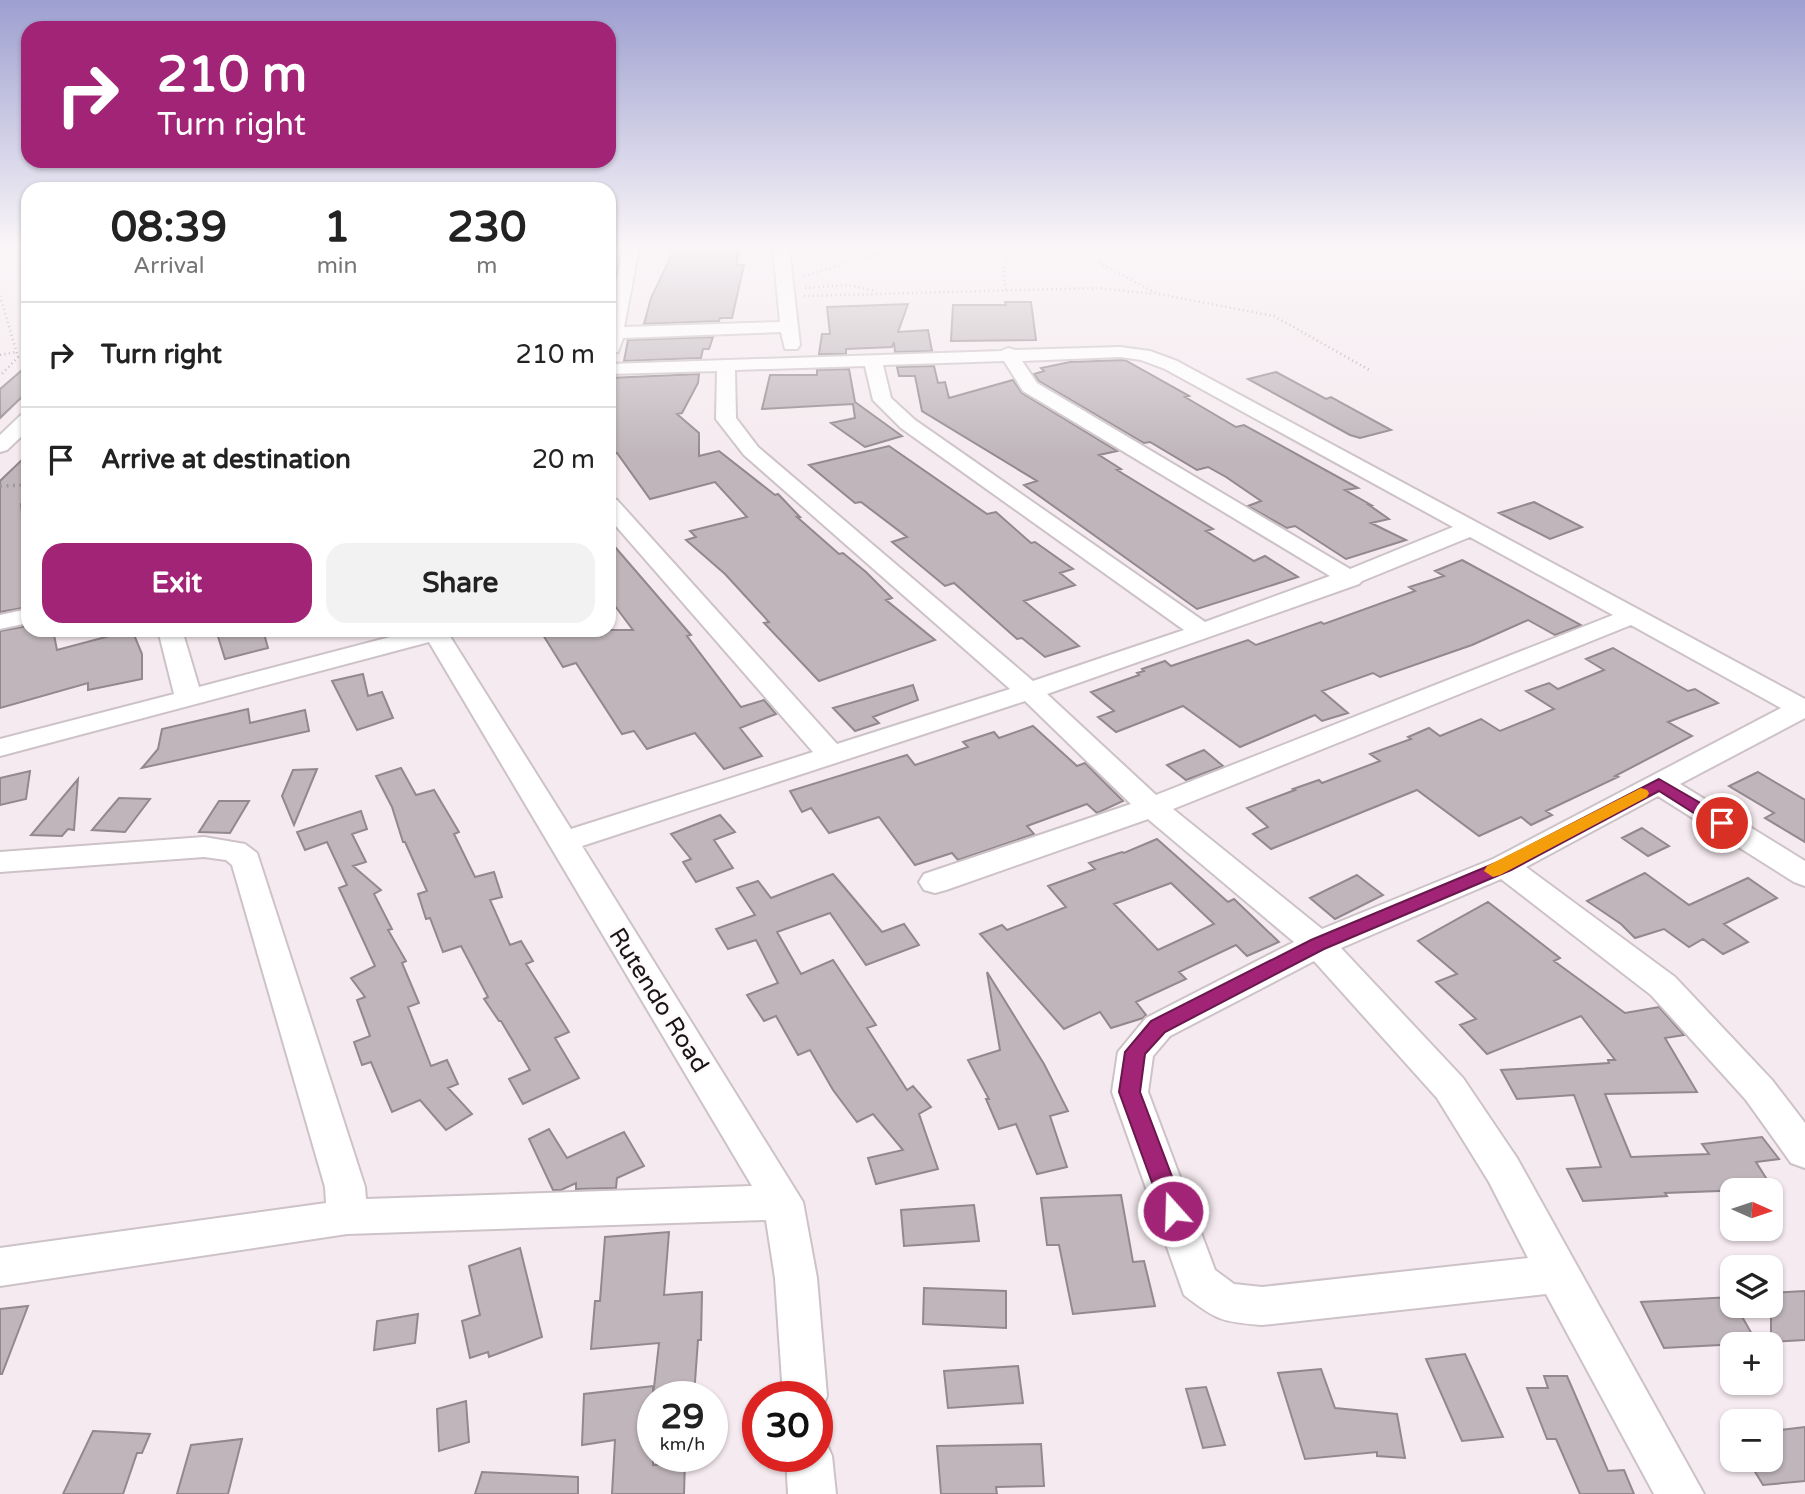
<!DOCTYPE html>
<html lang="en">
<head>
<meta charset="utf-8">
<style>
	:root { --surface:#fff; --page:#f2f2f2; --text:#222; --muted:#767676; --line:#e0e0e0; --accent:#a22476 }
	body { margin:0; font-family:"Varela Round",sans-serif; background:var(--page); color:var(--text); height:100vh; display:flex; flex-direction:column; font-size:26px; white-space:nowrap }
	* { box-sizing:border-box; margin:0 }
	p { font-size:23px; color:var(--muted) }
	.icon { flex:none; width:38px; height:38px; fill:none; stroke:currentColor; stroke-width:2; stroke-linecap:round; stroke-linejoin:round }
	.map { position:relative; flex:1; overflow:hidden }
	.panel { position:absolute; left:21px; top:182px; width:595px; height:455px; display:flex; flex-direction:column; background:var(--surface); border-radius:21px; box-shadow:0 2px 5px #0004 }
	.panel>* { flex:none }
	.banner { position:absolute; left:21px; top:21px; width:595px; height:147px; border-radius:21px; box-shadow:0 2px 5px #0004; background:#a22476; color:#fff; overflow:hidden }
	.needle { width:46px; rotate:93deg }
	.controls { position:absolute; left:1720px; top:1178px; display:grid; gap:14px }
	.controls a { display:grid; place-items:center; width:63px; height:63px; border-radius:14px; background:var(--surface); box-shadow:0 2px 5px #0004; font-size:35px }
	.speed { position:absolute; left:637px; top:1381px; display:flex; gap:14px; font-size:35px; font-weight:700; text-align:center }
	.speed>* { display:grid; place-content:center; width:91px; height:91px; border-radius:50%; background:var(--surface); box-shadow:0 2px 5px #0004; line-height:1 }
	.speed small { font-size:18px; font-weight:400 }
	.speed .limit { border:10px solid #d22; background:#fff; color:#111 }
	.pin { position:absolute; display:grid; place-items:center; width:60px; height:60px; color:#fff; margin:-30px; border:4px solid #fff; border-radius:50%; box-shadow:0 2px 7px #0007 }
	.me { position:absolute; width:77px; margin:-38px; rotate:340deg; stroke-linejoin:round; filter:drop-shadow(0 0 5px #0008) }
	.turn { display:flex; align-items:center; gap:24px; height:147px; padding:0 21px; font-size:32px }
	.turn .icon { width:91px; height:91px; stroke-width:2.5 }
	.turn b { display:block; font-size:49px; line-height:60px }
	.eta { display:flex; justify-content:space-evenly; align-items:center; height:119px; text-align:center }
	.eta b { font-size:42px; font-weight:700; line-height:49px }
	.primary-button { display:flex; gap:14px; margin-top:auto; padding:14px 21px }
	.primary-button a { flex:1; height:80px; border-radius:21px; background:var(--accent); color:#fff; font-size:28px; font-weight:700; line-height:80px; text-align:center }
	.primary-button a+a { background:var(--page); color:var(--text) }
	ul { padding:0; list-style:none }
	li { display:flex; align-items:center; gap:21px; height:105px; padding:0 21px; border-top:2px solid var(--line) }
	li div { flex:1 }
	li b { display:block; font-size:26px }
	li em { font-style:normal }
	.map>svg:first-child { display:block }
</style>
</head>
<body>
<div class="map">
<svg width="1805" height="1494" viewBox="0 0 1805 1494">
	<rect width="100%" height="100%" fill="#f5eaef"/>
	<path fill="#bfb5ba" stroke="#92888d" stroke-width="2" fill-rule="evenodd" d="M675,248H739L736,265H744L732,318H720L719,321L644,324L651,298Z
		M1005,302H1031L1036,340L951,341L953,305H1006Z
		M908,304L898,332L928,330L932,351L895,352L894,342L892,347L846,349V354H819L822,334H830L827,307Z
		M713,337L709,349H703L701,358L624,361L628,340Z
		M1125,360L1189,396L1185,397L1236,427L1244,425L1358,488L1345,490L1371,505H1369L1389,519L1371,523L1406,540L1346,559L1295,526L1287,528L1248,506L1261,501L1226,477L1208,467L1197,470L1150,442L1144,443L1039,381L1034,374L1044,371L1041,368L1070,362Z
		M28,365V391L0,418V389Z
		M934,366L938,383L945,382L949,398L1013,380L1022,393L1117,451L1099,455L1121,469L1117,470L1213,529L1206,531L1254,561L1265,556L1298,577L1197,609L1024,485L1037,481L922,411L915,376H899L897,367Z
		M849,369L855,402L902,436L865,447L831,423L855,418L853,404L762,409L770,375H817V370Z
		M1276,372L1326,399L1331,397L1391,430L1360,438L1350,435L1248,379Z
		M699,374L698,383L682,413L677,414L699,433V456L719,451L775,495L778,494L800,517H797L839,554L843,553L866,572L892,598L886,600L935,640L819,681L764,623L769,622L725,574L686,540L696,537L690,531L747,517L715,482L650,499L617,453L609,455V378Z
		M889,446L987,514L996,512L1031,543L1035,542L1073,569L1060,573L1075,585L1024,601L1079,646L1045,657L1022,638L1017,639L954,583L945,586L892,542L907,537L861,502L855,503L809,465Z
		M28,454V497L21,504L28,571V607L0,612V481Z
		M1534,502L1582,527L1550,539L1499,513Z
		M609,540L691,635L687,636L741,707L764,700L776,714L740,728L762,756L724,769L695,733L647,749L634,731L622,734L576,663L563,667L543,635L563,630H633L609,598Z
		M1462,560L1581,625L1555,635L1528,620L1472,645L1380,677L1373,673L1322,691L1348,713L1322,721L1315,715L1240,747L1183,706L1116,732L1098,717L1114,711L1091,692L1139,675L1137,673L1144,671L1142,669L1165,661L1171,666L1248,640L1256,645L1321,622L1324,624L1415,591L1409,587L1444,576L1435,571Z
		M28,626V630H53L57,650L132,630L142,654V679L88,690V683L0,708V631Z
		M216,630H263L268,648L225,659Z
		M1613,648L1688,691L1695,689L1718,703L1668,722L1692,736L1615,776L1618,777L1546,811L1552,815L1531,825L1521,817L1479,836L1417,790L1271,849L1253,834L1268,827L1247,808L1295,790L1293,789L1319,780L1322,783L1380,761L1370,754L1411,739L1408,737L1429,728L1440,736L1481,719L1500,731L1554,709L1526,691L1549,683L1558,689L1604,670L1586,659Z
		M363,674L368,696L382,692L393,718L357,730L332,681Z
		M913,685L918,700L873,717L879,723L855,731L833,708Z
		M248,709L250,723L305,710L309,731L142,768L158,749L162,729Z
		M1033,726L1077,766L1085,763L1123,801L1097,813L1087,804L1027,826L1034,834L958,860L952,853L915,865L879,817L829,833L811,808L802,812L790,791L907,755L915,765L968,747L963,742L994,732L999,738Z
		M1204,750L1223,766L1186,780L1167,765Z
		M401,768L416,795L434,790L459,832L454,834L475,877L494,872L502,897L490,900L510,945L521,941L533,961L526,964L569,1032L555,1038L579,1078L523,1104L509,1079L530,1070L501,1021H499L484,999L488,997L461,946L443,952L430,918L426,919L418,894L427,891L405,842H403L392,807L376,776Z
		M317,769L294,825L282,796L293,770Z
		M30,771L26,799L0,805V778Z
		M1758,772L1805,800V842L1765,818L1774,813L1729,786Z
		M78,779L74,830L68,829L62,836L31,835Z
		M119,798L150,799L125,832L92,830Z
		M219,801H249L230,833L199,832Z
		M361,811L367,829L352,834L366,862L353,866L381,890L374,894L392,929L388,930L406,961L402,963L419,1003L408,1007L431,1066L447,1060L458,1084L448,1088L472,1114L446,1130L420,1100L392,1112L371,1062L362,1065L354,1042L370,1036L357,1000L365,997L351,978L375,966L339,888L347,885L327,842L305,850L297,832Z
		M720,815L735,832L714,840L733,868L696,882L683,862L691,859L671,834Z
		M1642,828L1669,846L1648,856L1622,838Z
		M1157,839L1228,902L1234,899L1279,942L1247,956L1236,945L1179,972L1186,979L1136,1002L1146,1015L1143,1018L1111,1028L1100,1012L1064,1029L980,934L1002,925L1007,930L1066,907L1048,886L1095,869L1089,863L1122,852L1124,853ZM1171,883L1214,924L1158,950L1114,904Z
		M1645,873L1689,905L1748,878L1777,898L1724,924L1748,942L1723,954L1703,939L1689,947L1664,929L1635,938L1621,924L1587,901Z
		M833,874L882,932L904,924L919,945L866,965L830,913L777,932L801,974L833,960L876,1025L867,1028L907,1090L913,1086L931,1107L919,1114L938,1169L876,1184L868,1158L903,1150L873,1114L857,1122L833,1090L810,1050L798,1055L776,1016L764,1021L747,995L778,983L756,940L728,949L716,929L755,915L737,888L758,881L771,898Z
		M1357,875L1383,895L1335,919L1310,898Z
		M1488,902L1560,958L1554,961L1625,1013L1659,1007L1684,1035L1665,1038L1697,1092L1605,1094L1631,1157L1709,1154L1702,1144L1762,1137L1779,1159L1756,1162L1773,1189L1665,1193L1667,1196L1583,1201L1567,1169L1601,1167L1574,1095L1517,1099L1501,1070L1609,1063L1608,1060H1615L1581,1016L1487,1054L1460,1025L1476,1019L1436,982L1457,974L1418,941Z
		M987,972L1044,1064L1068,1111L1050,1116L1067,1167L1037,1174L1016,1124L999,1129L986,1099H989L968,1060L1000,1050Z
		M549,1129L567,1158L624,1132L644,1166L617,1178L616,1188L576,1189V1183L561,1190H553L529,1139Z
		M1121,1195L1133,1262L1144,1261L1155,1306L1073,1314L1059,1245H1047L1041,1198Z
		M974,1205L979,1241L904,1246L901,1210Z
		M669,1232L664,1295L702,1292L701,1340H698L694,1396H653L659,1343L591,1349L595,1301H600L605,1237Z
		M520,1248L542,1337L489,1357L488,1352L470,1358L462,1321L480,1315L469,1266Z
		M924,1288L1006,1291V1328L923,1324Z
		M1805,1291V1340L1771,1342V1293Z
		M1731,1297L1732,1306H1736L1757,1343L1664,1348L1641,1302Z
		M28,1306L2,1374H0V1309Z
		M418,1314L415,1343L374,1350L377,1321Z
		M1465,1354L1503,1437L1462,1441L1426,1359Z
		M1018,1366L1023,1403L948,1408L944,1371Z
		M1321,1369L1335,1408L1397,1414L1405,1458L1377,1456V1452L1305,1459L1278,1373Z
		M1544,1376H1567L1608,1471L1624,1470L1634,1494H1580L1556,1439H1547L1527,1388H1548Z
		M653,1386V1465L685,1461L684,1494H612L615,1440L582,1445L584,1394Z
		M1206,1387L1225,1445L1203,1448L1186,1389Z
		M466,1401L469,1442L439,1451L437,1409Z
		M1805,1427V1481L1763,1485L1748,1460H1771V1431Z
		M93,1431L150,1434L142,1453H137L123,1494H63Z
		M242,1439L228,1494H177L191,1445Z
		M1041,1444L1044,1486L996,1487L997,1494H941L937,1446Z
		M482,1472L578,1477V1494H475Z"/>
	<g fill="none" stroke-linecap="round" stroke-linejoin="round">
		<defs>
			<path id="minor" d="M623,248H639L624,327L780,322L773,248H789L800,345L797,349H785L781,332L623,338L618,352L609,353V319Z
				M1120,347L1150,351L1177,361L1805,699V718L1680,784L1805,861V886L1794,882L1658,796L1526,867L1675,977L1772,1080L1805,1123V1168L1791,1163L1746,1100L1651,995L1501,879L1341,948L1463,1078L1517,1158L1704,1494H1654L1546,1294L1262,1325C1222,1322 1216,1320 1184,1295L1112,1092L1118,1052L1146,1018L1294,942L1148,819L946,890L935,893L924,890L919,882L924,874L1131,804L1025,701L582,846L803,1202L817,1278L827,1396L821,1411L817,1413V1396H783L775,1278L766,1220L347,1234L0,1286V1248L326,1203L325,1187L232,865L226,860L204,857L0,872V852L204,837L245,844L257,853L365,1187L366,1199L752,1186L429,642L0,756V739L174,694L158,630H182L199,687L417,630H446L571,829L813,752L609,518V498L617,500L837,744L1010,689L744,455L716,419L717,371L609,374V364L1001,351L1008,348L1015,350ZM1120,357L1141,360L1165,369L1453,527L1350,569L1037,383L1022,361ZM1004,361L1023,391L1330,576L1205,622L915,420L891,398L883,365ZM865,366L873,400L901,428L1184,630L1033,681L758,447L736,418L735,370ZM1470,537L1613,615L1156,795L1047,694L1359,584L1362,581ZM1631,625L1781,708L1493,859L1322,929L1173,809ZM1314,961L1437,1098L1489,1182L1528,1258L1262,1287L1234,1284L1215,1270L1148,1092L1153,1056L1170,1036Z
				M28,413V430L7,450L0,452V435L21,415Z
				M28,609V623L0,629V615Z
				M817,1436L825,1440L832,1456L836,1494H788L786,1456H817Z"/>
		</defs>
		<use href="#minor" stroke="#ccc2c7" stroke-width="4"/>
		<path stroke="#9f979b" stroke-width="2.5" stroke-dasharray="1 3.5" stroke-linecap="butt" d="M1007,248L1082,254L1158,294L1274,316L1371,371
			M804,276L900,248
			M805,288L848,285L876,291
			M1006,290C1002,272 1001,263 1015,250
			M0,296L18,357L0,376
			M804,296L1098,288L1155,294
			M0,355L16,352"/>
		<path stroke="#9f979b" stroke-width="3.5" stroke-dasharray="2 4.5" stroke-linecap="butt" d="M0,486L28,485"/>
		<use href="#minor" fill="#fff" fill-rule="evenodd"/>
	</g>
	<linearGradient id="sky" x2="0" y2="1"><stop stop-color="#9d9fd0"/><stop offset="0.54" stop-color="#faf6f8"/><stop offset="1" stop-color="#faf6f8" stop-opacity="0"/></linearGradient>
	<rect width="1805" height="457" fill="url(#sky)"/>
	<path fill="#a22476" stroke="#69174d" stroke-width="2" d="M1659,779L1728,819L1730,823L1728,827H1716L1659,791L1511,870L1324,949L1165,1032L1145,1054L1140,1092L1185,1211L1181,1218L1173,1221L1165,1218L1119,1092L1125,1052L1151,1021L1311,940L1498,862Z"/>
	<path fill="#f59e0b" d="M1641,788L1647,790L1649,793L1647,797L1500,875L1493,877L1484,871L1487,866Z"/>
	<g text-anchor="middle" stroke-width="5" stroke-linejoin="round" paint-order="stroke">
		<g font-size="24" fill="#181416" stroke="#fef9fb">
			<text transform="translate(659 1000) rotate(58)" y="8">Rutendo Road</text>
		</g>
	</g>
</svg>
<div class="controls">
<a><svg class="needle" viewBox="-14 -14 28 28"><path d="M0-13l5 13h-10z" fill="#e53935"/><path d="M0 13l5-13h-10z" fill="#767676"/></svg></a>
<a><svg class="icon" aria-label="layers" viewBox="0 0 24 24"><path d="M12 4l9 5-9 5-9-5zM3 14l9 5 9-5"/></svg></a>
<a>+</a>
<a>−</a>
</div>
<div class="speed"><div>29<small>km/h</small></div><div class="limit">30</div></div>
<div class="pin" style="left:1722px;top:823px;background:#d93025"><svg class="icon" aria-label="arrive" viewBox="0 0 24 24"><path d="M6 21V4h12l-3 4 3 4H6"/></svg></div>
<svg class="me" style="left:1173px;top:1211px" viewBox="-20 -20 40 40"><circle r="17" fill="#a22476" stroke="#fff" stroke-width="3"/><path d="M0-11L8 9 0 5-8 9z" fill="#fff"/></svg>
<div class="banner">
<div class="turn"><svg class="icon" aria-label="right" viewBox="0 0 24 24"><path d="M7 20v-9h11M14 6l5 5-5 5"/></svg><div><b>210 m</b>Turn right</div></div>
</div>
<section class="panel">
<div class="eta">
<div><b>08:39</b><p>Arrival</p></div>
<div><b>1</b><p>min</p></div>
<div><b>230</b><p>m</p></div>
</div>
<ul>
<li><svg class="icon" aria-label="right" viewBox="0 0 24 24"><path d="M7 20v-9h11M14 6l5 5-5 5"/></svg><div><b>Turn right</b></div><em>210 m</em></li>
<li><svg class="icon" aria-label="arrive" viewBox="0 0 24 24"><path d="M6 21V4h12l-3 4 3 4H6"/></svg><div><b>Arrive at destination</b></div><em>20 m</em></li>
</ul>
<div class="primary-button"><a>Exit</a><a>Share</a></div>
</section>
</div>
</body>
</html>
